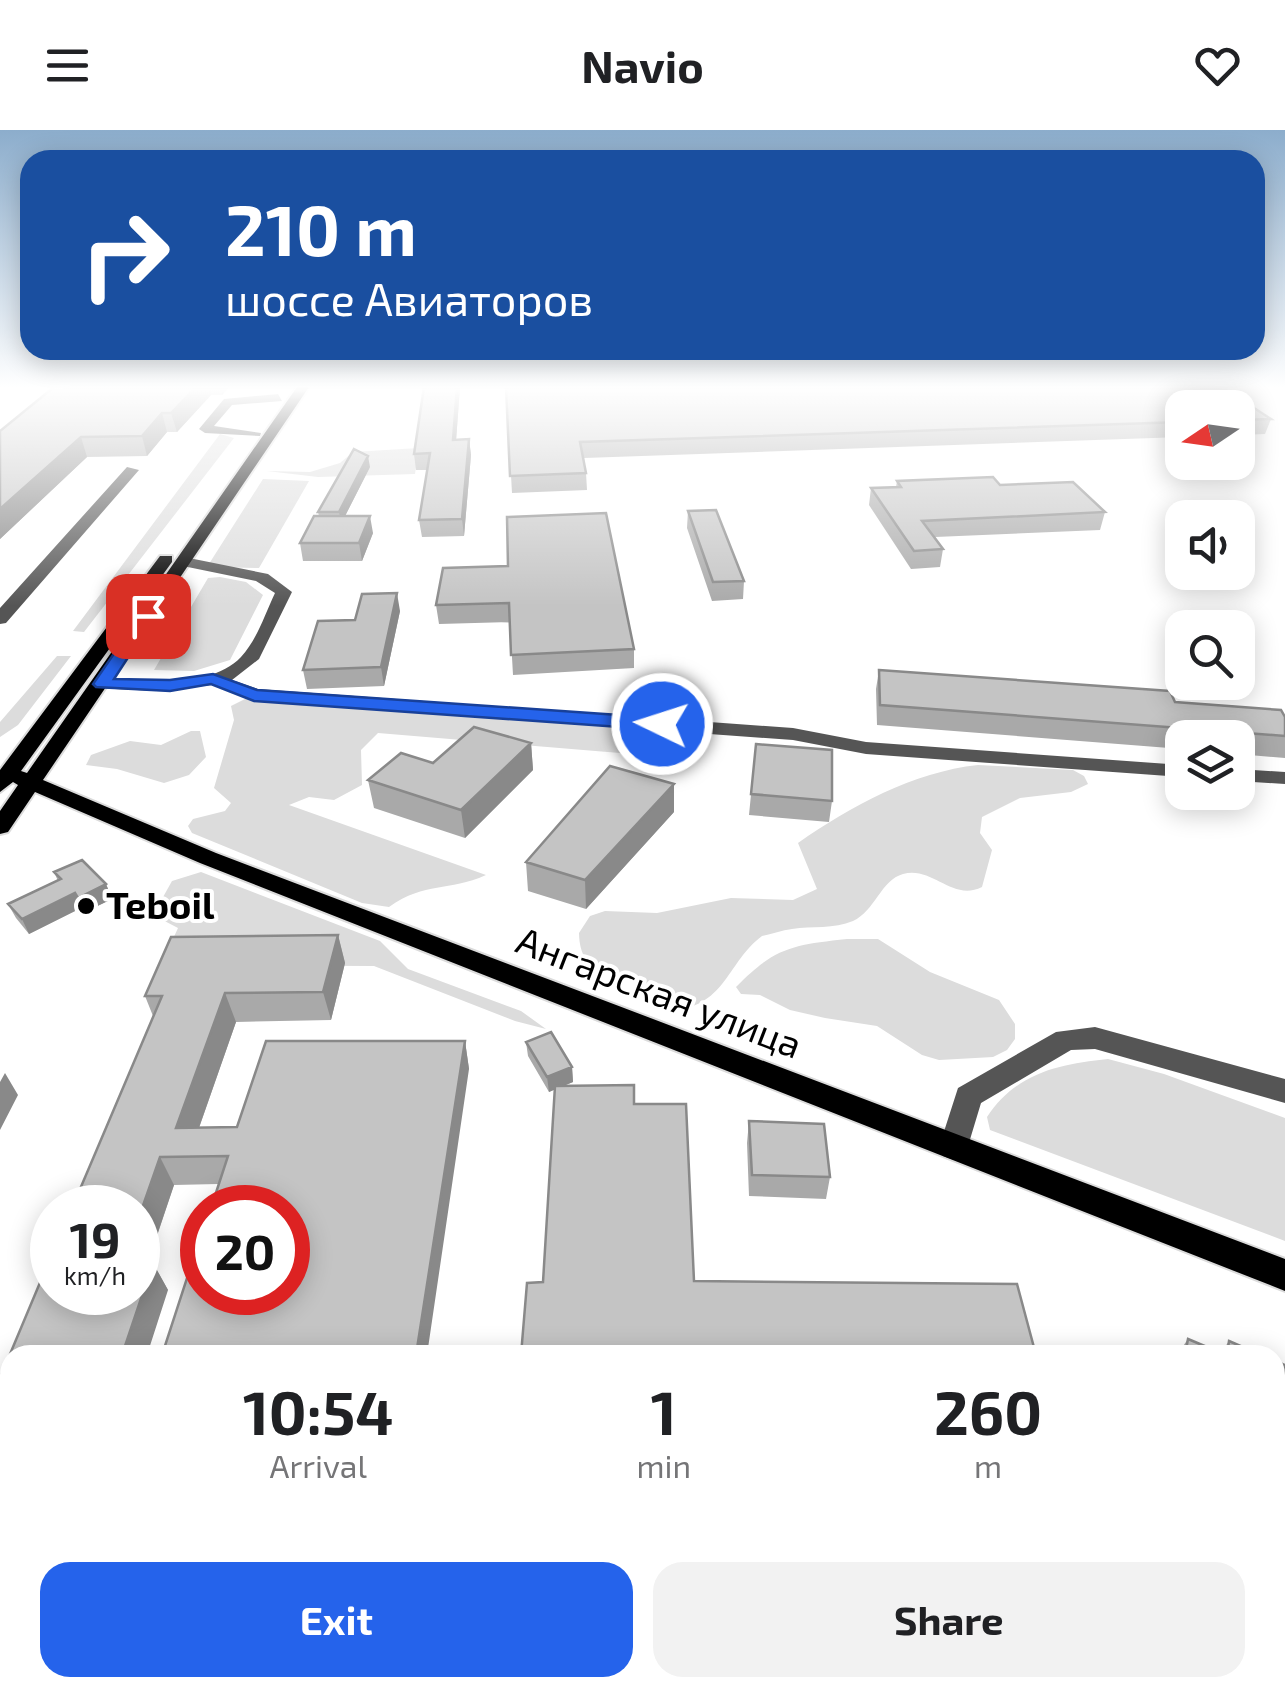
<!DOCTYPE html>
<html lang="en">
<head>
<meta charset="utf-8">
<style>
	:root { --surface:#fff; --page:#f2f2f2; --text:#202124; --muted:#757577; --accent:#2563eb }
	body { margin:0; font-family:"Exo 2",sans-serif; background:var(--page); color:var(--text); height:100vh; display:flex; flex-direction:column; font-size:38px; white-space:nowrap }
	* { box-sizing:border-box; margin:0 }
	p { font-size:32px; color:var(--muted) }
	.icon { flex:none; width:55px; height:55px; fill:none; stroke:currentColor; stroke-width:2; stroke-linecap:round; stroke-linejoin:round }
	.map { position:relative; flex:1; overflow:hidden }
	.side { position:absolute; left:0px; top:1215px; width:1285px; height:352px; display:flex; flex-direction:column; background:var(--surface); border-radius:30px 30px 0 0; box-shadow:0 5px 25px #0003 }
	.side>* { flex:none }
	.hud { position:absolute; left:20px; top:20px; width:1245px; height:210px; border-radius:30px; box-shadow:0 5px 25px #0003; background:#1a4fa0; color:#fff; overflow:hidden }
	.needle { width:65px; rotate:257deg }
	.tools { position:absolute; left:1165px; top:260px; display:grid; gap:20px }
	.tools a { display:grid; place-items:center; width:90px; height:90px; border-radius:20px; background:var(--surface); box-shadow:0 5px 25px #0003; font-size:50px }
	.speed { position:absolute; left:30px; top:1055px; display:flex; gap:20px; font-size:50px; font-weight:700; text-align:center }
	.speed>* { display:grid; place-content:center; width:130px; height:130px; border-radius:50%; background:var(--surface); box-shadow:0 5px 25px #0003; line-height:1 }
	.speed small { font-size:25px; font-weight:400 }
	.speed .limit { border:15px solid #d22; background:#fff; color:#111 }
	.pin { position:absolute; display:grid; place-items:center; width:85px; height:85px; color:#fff; margin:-42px; border-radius:20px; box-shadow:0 5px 15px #0006 }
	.me { position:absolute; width:110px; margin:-55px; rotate:274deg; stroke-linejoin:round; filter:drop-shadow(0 0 8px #0008) }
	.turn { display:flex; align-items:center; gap:35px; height:210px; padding:0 40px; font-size:45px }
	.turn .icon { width:130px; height:130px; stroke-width:2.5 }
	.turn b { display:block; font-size:70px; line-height:85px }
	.eta { display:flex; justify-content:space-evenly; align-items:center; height:170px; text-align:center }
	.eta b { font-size:60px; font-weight:700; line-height:70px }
	.primary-button { display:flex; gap:20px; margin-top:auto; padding:20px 40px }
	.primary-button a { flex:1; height:115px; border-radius:30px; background:var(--accent); color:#fff; font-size:40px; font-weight:700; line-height:115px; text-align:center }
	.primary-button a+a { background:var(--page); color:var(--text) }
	header { display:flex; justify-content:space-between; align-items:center; height:130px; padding:0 40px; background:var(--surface); font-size:45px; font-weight:700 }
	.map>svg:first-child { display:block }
</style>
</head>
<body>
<header><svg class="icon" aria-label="menu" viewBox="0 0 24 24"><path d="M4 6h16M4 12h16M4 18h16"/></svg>Navio<svg class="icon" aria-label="heart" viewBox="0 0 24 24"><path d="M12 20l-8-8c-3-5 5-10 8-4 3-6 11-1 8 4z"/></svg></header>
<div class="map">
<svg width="1285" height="1566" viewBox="0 0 1285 1566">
	<rect width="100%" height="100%" fill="#fff"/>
	<path fill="#dcdcdc" d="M220,304L234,308L84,502L73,501Z
		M419,318L415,344L318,347L267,341L310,342L340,333L353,322Z
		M263,349L309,351L259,438L207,437Z
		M220,447L246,452L263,465L230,530L194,541L154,540L208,448Z
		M57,526H71L18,595L0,607V592Z
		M247,568L685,601L693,609L692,629L378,603L361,620L362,655L334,670L309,667L289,675L486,745C448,762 426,751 389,777L362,773L192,703L188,696L193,689L225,681L231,673L214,658L234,590L231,576Z
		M191,601H200L206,627L189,645L164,653L117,639L86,635L91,625L130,611L161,615Z
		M978,635L1073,640L1084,646L1088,654L1071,662L1020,668L982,687L980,703L992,720L982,757C952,772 933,736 903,744C881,750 875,781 853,791C834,799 812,796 792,799C782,800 772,804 762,806C728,831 726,875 675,880C665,871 655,860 643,854C615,838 580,850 579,803L590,786L605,781L657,783L731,768L793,770L817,759L798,713C851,676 913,642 978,635Z
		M201,742L380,811L408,839L521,881L546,899L515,891L374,836L161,835L178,798L153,785L172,751Z
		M847,809H878L930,842L999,870L1015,894V909L1007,920L993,927L939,930L922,925L877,896L825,888L790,880L760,865L741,864L736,857C775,817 793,815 847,809Z
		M1108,929L1164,944L1285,988V1111L990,1000L987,987C1016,943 1059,934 1108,929Z"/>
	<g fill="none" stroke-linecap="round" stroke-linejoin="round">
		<defs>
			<path id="major" d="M297,257H309L43,650L216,723L1285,1129V1161L200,733L35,662L8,702L0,704V681L18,655L13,652L0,662V640L160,426H172V432L21,641L27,643Z"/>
		</defs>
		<use href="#major" stroke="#dbdbdb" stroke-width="4"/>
		<path fill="#555" fill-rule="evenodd" d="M278,264L282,271L232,275L214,296L261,303L260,306L205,303L199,299L224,269Z
			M127,337L139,340L6,493L0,494V478Z
			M184,427L268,444L292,462L259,529L232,550L258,559L793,598L866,612L1182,635V647L866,624L793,610L255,571L212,555L157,561L95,558V550L102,548C143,549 210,560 241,527C257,510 265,484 275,463L256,451L178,435L176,432Z
			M1238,639L1285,642V654L1238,651Z
			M1095,897L1285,949V973L1095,919L1071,920L981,973L965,1026L954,1030L943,1026L939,1017L958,958L1056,902Z"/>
		<use href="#major" fill="#000" fill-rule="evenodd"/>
	</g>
	<path fill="#a9a9a9" d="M54,257H229L222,265H211L177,302H167L147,326L87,327L0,409V301Z
		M424,257H460L456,310L469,309L471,325L464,406L422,407L419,390L427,340H416L414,324Z
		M506,257H1222L1271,289L1265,304L1238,305V278H1182V307L584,328L586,343L587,360L512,363Z
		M370,337L345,386L373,403L362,431H303L300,413L319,386L318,382Z
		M897,351L1000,355L1105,382L1100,400L935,407L943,419L940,437L911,439L869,375L871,358L896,357Z
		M688,381L744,451L743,469L712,471L687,398Z
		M443,438L634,519V538L513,545L510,492L439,494L436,475Z
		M400,481L384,556L307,559L303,540L355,490Z
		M879,540L1175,572L1285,587V628L1238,624V608H1182V619L877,595L876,559Z
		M531,613L533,640L465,708L374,678L368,650L433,633Z
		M756,614L832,671L829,692L749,685Z
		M674,682L586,779L528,761L526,732Z
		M54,742L106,754L112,769L85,782L81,778L29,804L16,788L8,774L58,751Z
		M338,805L345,833L331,890L236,892L199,998L237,997L465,911L469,939L218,1054L174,1055L148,1133H153L168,1160L10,1225V1349H0V1248L153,886L145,866Z
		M526,912L572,937L573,952L563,956L543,1152L555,959L549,962L528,926Z
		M749,991L830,1047L826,1069L749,1066L747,1013Z
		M1188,1209L1221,1223L1229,1211L1261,1225H1177Z
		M1275,1231L1285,1235V1338L1275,1333Z"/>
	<path fill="#898989" d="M196,257H209L211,265L177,302L171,283Z
		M221,257H229L222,265Z
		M457,257H460L455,325L453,310Z
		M162,283L167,302L147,326L142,306Z
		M81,307L87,327L0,409V379Z
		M469,309L471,325L464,406L462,389Z
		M368,326L370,337L341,394L339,382Z
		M370,386L373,403L362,431L359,413Z
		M397,463L400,481L384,556L381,537Z
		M531,613L533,640L465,708L461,680Z
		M674,654V682L586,779L585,750Z
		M106,754L112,769L85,782L78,768Z
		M75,763L81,778L29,804L22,789Z
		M338,805L345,833L331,890L323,862Z
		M225,863L236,892L189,1026L176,998Z
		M465,911L469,939L427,1225H416Z
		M572,937L573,952L549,962L547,947Z
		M5,943L18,965L0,1000V952Z
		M160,1027L174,1055L138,1161V1090Z
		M153,1133L168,1160L147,1225H122Z"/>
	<path fill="#c4c4c4" stroke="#898989" stroke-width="2.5" d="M54,257H196L171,283H162L142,306L81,307L0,379V301Z
		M424,257H457L453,310L469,309L462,389L419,390L430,323L414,324Z
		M506,257H1222L1271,289L1238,290V278H1182V292L580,312L586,343L510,346Z
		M354,319L368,326L339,382H318Z
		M993,347L1000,355L1073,352L1105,382L922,391L943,419L914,421L871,358L901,357L897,351Z
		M716,380L744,451L713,452L688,381Z
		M606,383L634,519L511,525L509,473L436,475L443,438L508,436L507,387Z
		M314,386H370L359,413H300Z
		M397,463L381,537L303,540L318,491L355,490L362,464Z
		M879,540L1170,561L1175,572L1281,580L1285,587V606L880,575Z
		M474,597L531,613L461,680L368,650L401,623L433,633Z
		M756,614L832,620V671L751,664Z
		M610,636L674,654L585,750L526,732Z
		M82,730L106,754L78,768L75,763L22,789L8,774L61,749L54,742Z
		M338,805L323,862L225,863L176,998L237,997L266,911H465L416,1225H162L202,1102V1162H288V1078H211L228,1026L160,1027L138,1090V1078H72L162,866H145L171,807Z
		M551,902L572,937L547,947L526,912Z
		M634,955V974H686L694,1151L1017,1154L1036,1225H521L527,1153L543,1152L555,956Z
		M749,991L824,994L830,1047L752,1045Z
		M52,1124V1162H138V1133H153L122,1225H10V1324L0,1325V1248Z
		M1188,1209L1226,1225H1185Z
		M1229,1211L1261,1225H1227Z
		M1275,1231L1285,1235V1312L1275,1307Z"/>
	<linearGradient id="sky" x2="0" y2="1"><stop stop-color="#8cadcc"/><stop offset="0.54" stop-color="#fff"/><stop offset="1" stop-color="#fff" stop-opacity="0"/></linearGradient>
	<rect width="1285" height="476" fill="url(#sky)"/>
	<path fill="#2563eb" stroke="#184099" stroke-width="2.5" d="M148,481L155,486L114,549L170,550L213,544L257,560L662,588L671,594L662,600L254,571L211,554L170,561L96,557L93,554L142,483Z"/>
	<circle fill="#000" stroke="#fff" stroke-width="4" cx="86" cy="776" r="10"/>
	<g text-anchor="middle" stroke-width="8" stroke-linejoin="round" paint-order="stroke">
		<g font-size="38" font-weight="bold" fill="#000" stroke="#fff" text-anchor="start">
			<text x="106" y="789">Teboil</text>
		</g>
		<g font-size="38" fill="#000" stroke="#fff">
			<text transform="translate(659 863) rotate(21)" y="13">Ангарская улица</text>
		</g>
	</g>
</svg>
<div class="tools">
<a><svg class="needle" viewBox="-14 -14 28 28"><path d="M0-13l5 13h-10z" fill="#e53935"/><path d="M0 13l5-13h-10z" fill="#757577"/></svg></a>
<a><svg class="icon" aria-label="sound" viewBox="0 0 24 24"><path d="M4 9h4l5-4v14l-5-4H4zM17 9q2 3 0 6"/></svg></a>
<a><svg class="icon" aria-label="search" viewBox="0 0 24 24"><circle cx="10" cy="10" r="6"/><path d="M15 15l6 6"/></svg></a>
<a><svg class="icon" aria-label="layers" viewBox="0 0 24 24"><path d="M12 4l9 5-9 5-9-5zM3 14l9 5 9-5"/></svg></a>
</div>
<div class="speed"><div>19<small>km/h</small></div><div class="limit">20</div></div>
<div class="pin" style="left:148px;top:486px;background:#d93025"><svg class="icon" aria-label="arrive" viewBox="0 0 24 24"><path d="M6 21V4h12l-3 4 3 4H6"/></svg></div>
<svg class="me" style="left:662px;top:594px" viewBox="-20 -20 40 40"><circle r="17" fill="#2563eb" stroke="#fff" stroke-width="3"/><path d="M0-11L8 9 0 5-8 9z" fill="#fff"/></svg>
<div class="hud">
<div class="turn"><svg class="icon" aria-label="right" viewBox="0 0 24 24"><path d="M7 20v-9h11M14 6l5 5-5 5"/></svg><div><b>210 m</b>шоссе Авиаторов</div></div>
</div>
<section class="side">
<div class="eta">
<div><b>10:54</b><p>Arrival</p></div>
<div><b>1</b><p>min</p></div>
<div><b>260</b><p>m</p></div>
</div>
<div class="primary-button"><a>Exit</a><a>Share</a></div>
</section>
</div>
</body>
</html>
